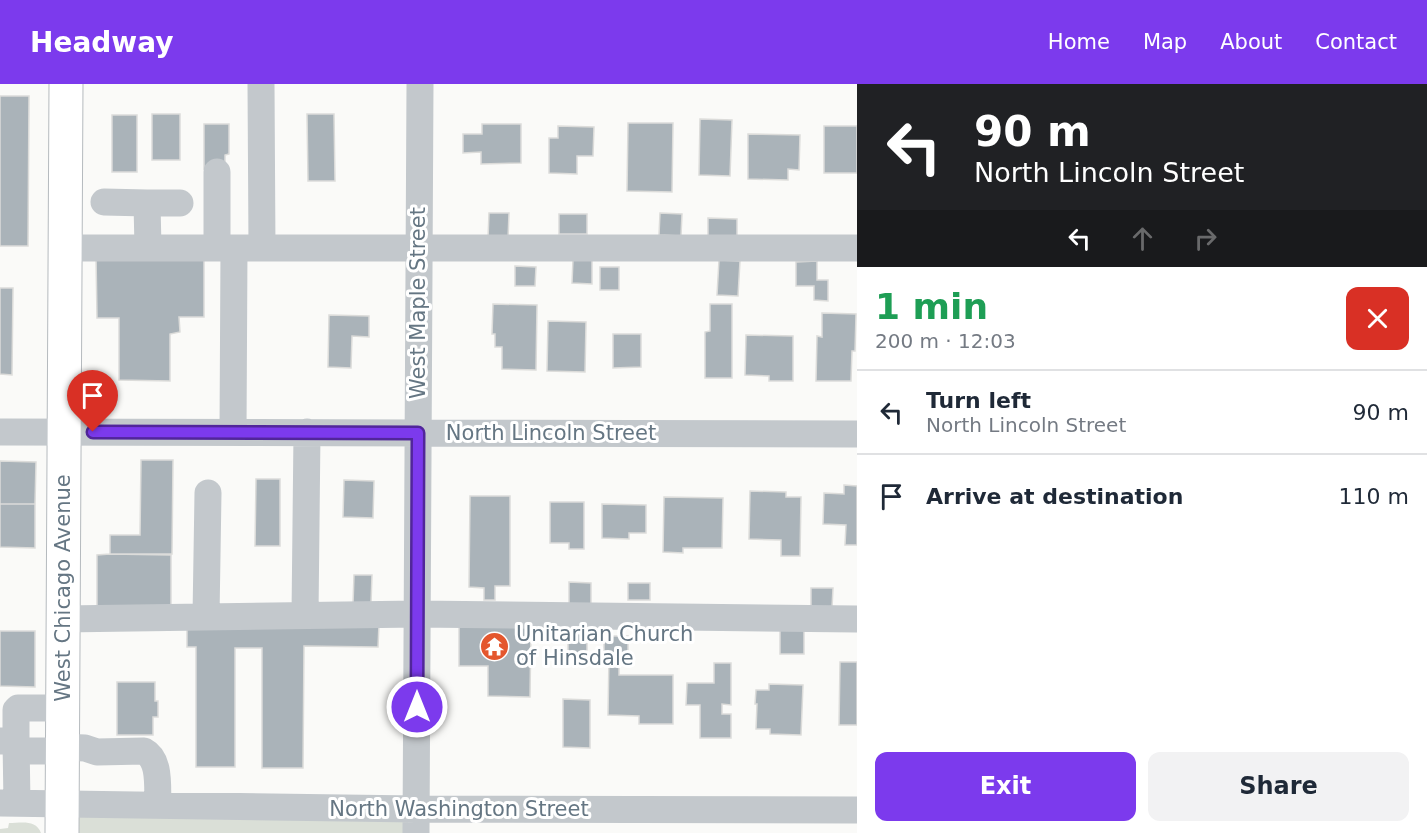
<!DOCTYPE html>
<html lang="en">
<head>
<meta charset="utf-8">
<style>
	:root { --surface:#fff; --page:#f2f2f3; --text:#1f2937; --muted:#747a83; --line:#e0e1e3; --accent:#7c3aed }
	body { margin:0; font-family:"DejaVu Sans",sans-serif; background:var(--page); color:var(--text); height:100vh; display:flex; flex-direction:column; font-size:22px; white-space:nowrap }
	* { box-sizing:border-box; margin:0 }
	p { font-size:20px; color:var(--muted) }
	.icon { flex:none; width:33px; height:33px; fill:none; stroke:currentColor; stroke-width:2; stroke-linecap:round; stroke-linejoin:round }
	.map { position:relative; flex:1; overflow:hidden }
	.drawer { display:flex; flex-direction:column; background:var(--surface); width:570px }
	.drawer>* { flex:none }
	.banner { background:#202124; color:#fff; overflow:hidden }
	.pin { position:absolute; display:grid; place-items:center; width:51px; height:51px; color:#fff; margin:-62px -26px; border-radius:50% 50% 50% 0; rotate:-45deg; box-shadow:0 0 6px #0007 }
	.pin .icon { rotate:45deg }
	.me { position:absolute; width:66px; margin:-33px; rotate:0deg; stroke-linejoin:round; filter:drop-shadow(0 0 4px #0008) }
	.turn { display:flex; align-items:center; gap:21px; height:126px; padding:0 18px; font-size:27px }
	.turn .icon { width:78px; height:78px; stroke-width:2.5 }
	.turn b { display:block; font-size:42px; line-height:51px }
	.lanes { display:flex; align-items:center; height:57px; padding:0 18px; background:#0003; justify-content:center; gap:30px; direction:ltr }
	.lanes .off { opacity:.35 }
	.round { display:grid; place-items:center; flex:none; width:63px; height:63px; border-radius:12px; background:var(--page) }
	.summary { display:flex; align-items:center; justify-content:space-between; height:102px; padding:0 18px }
	h1 { font-size:36px; font-weight:800; line-height:45px; color:#1e9e55 }
	.primary-button { display:flex; gap:12px; margin-top:auto; padding:12px 18px }
	.primary-button a { flex:1; height:69px; border-radius:12px; background:var(--accent); color:#fff; font-size:24px; font-weight:800; line-height:69px; text-align:center }
	.primary-button a+a { background:var(--page); color:var(--text) }
	ul { padding:0; list-style:none }
	li { display:flex; align-items:center; gap:18px; height:84px; padding:0 18px; border-top:2px solid var(--line) }
	li div { flex:1 }
	li b { display:block; font-size:22px }
	li em { font-style:normal }
	header { display:flex; align-items:center; gap:36px; box-sizing:border-box; height:84px; padding:0 30px; background:var(--accent); color:#fff }
	header strong { font-size:28px }
	nav { display:flex; gap:33px; margin-inline-start:auto; font-size:21px }
	main { display:flex; flex:1; min-height:0 }
	.map>svg:first-child { display:block }
</style>
</head>
<body>
<header>
<strong>Headway</strong>
<nav><a>Home</a><a>Map</a><a>About</a><a>Contact</a></nav>
</header>
<main>
<div class="map">
<svg width="857" height="749" viewBox="0 0 857 749">
	<rect width="100%" height="100%" fill="#fafaf8"/>
	<path fill="#dadfd7" d="M73,731L408,735V749H73Z
		M9,739C21,739 36,735 41,749H0V745L8,744Z"/>
	<path fill="#aab3b9" stroke="#dcdcda" stroke-width="1.5" d="M0,12H29L28,162H0Z
		M152,30H180V76H152Z
		M307,30H334L335,97H308Z
		M112,31H137V88H112Z
		M700,35L732,36L730,92L699,91Z
		M628,39H673L672,108L627,107Z
		M204,40H229V70L225,71V85H204Z
		M482,40H521V79L481,80V68L463,69V50H482Z
		M558,42L594,43L593,72H577V90L549,89V54H558Z
		M824,42H857V89H824Z
		M748,50L800,51L799,86L788,85V96L748,95Z
		M489,129H509L508,155L488,154Z
		M660,129L682,130L681,152L659,151Z
		M559,130H587V150H559Z
		M708,134L737,135V153H708Z
		M96,172H204V233H179L180,248L170,250V297L119,296V234H97Z
		M573,175H592V200L572,199Z
		M719,176L740,177L738,212L717,211Z
		M817,177V196H828V217L814,216V202H796V178Z
		M515,182L536,183L535,202H515Z
		M600,183H619V206H600Z
		M0,204H13L12,291L0,290Z
		M493,220L537,221L536,286L502,285V263H495V250H492Z
		M710,220H732V294H705V248L710,247Z
		M822,229L856,230L855,267H852L851,297H816L817,252L822,253Z
		M329,231L369,232V253L352,252L351,284L328,283Z
		M548,237L586,238L585,288L547,287Z
		M613,250H641V283L613,284Z
		M746,251L793,252V297H769V292L745,291Z
		M141,376H173L172,470H110V451H140Z
		M0,377L36,378L35,420H0Z
		M256,395H280V462H255Z
		M344,396L374,397L373,434L343,433Z
		M844,401L857,402V461H845L846,441L823,440L824,409L844,410Z
		M750,407L786,408V413H801L800,472H781V456L749,455Z
		M470,412H510V502H495V516H484V504L469,503Z
		M664,413L723,414L722,464H683V469L663,468Z
		M550,418H584V465H569V459H550Z
		M0,420H35V464L0,463Z
		M602,420L646,421V449H629V455L602,454Z
		M110,470L171,471V523H97V471Z
		M354,491H372L371,520H353Z
		M569,498L591,499V522L569,521Z
		M628,499H650V516H628Z
		M811,504H833L832,524H811Z
		M187,539L379,540L378,563L304,562L303,684H262V564H235V683H196V563H187Z
		M459,542L531,543L530,613L488,612V582H459Z
		M780,545H804V570H780Z
		M0,547H35V603L0,602Z
		M568,550H587V574H568Z
		M604,552H628V572H619V591H673V640H639V632L608,631L609,571H604Z
		M840,578H857V641H839Z
		M714,579H731V621L722,620V630H731V654H700V621H686L687,599H714Z
		M117,598H155V617H158V633H153V651H117Z
		M769,600L803,601L801,651L770,650V645H756L757,620H755L756,606H769Z
		M563,615L590,616V664L563,663Z"/>
	<g fill="none" stroke-linecap="round" stroke-linejoin="round">
		<defs>
			<path id="major" d="M62,749L66,0"/>
		</defs>
		<use href="#major" stroke="#b5babe" stroke-width="35"/>
		<path stroke="#c3c8cc" stroke-width="27" d="M261,0L262,164
			M104,118L147,119
			M65,164H857
			M148,164L147,119H180
			M217,164V88
			M0,348L857,350
			M233,348L234,164
			M305,531L307,348
			M206,533L208,409
			M63,535L417,530L857,535
			M0,657H16L17,719
			M16,657V626L18,624H62
			M62,663L85,664L97,668L144,667C161,676 157,704 158,721
			M16,667H62
			M0,719L416,725L857,726
			M416,749L420,0"/>
		<use href="#major" stroke="#fff" stroke-width="33"/>
	</g>
	<g fill="none" stroke-linecap="round" stroke-linejoin="round">
		<defs>
			<path id="route" d="M93,348L418,349L417,623"/>
		</defs>
		<use href="#route" stroke="#51269a" stroke-width="15"/>
		<use href="#route" stroke="#7c3aed" stroke-width="10"/>
	</g>
	<defs>
		<symbol id="temple-disc" viewBox="-11 -11 22 22"><circle r="9.5" fill="#e4572e" stroke="#fff"/><path d="M0-6L5-2H3V0L6.5 2.5H4V6H1.5V3h-3V6H-4V2.5H-6.5L-3 0V-2H-5Z" fill="#fff"/></symbol>
	</defs>
	<g fill-rule="evenodd">
		<use href="#temple-disc" x="478" y="546" width="33" height="33"/>
	</g>
	<g text-anchor="middle" stroke-width="6" stroke-linejoin="round" paint-order="stroke">
		<g font-size="21" fill="#657683" stroke="#fff">
			<text transform="translate(418 219) rotate(-90)" y="7">West Maple Street</text>
			<text x="551" y="356">North Lincoln Street</text>
			<text transform="translate(63 504) rotate(-90)" y="7">West Chicago Avenue</text>
			<text x="459" y="732">North Washington Street</text>
		</g>
		<g font-size="21" fill="#657683" stroke="#fff" text-anchor="start">
			<text x="516" y="557">Unitarian Church<tspan x="516" dy="24">of Hinsdale</tspan></text>
		</g>
	</g>
</svg>
<div class="pin" style="left:93px;top:348px;background:#d93025"><svg class="icon" aria-label="arrive" viewBox="0 0 24 24"><path d="M6 21V4h12l-3 4 3 4H6"/></svg></div>
<svg class="me" style="left:417px;top:623px" viewBox="-20 -20 40 40"><circle r="17" fill="#7c3aed" stroke="#fff" stroke-width="3"/><path d="M0-11L8 9 0 5-8 9z" fill="#fff"/></svg>
</div>
<section class="drawer">
<div class="banner">
<div class="turn"><svg class="icon" aria-label="left" viewBox="0 0 24 24"><path d="M17 20v-9H6M10 6l-5 5 5 5"/></svg><div><b>90 m</b>North Lincoln Street</div></div>
<div class="lanes"><svg class="icon" aria-label="left" viewBox="0 0 24 24"><path d="M17 20v-9H6M10 6l-5 5 5 5"/></svg><svg class="icon off" aria-label="ahead" viewBox="0 0 24 24"><path d="M12 20V5M6 11l6-6 6 6"/></svg><svg class="icon off" aria-label="right" viewBox="0 0 24 24"><path d="M7 20v-9h11M14 6l5 5-5 5"/></svg></div>
</div>
<div class="summary"><div><h1>1 min</h1><p>200 m · 12:03</p></div><a class="round" style="background:#d93025;color:#fff"><svg class="icon" aria-label="close" viewBox="0 0 24 24"><path d="M6 6l12 12M18 6L6 18"/></svg></a></div>
<ul>
<li><svg class="icon" aria-label="left" viewBox="0 0 24 24"><path d="M17 20v-9H6M10 6l-5 5 5 5"/></svg><div><b>Turn left</b><p>North Lincoln Street</p></div><em>90 m</em></li>
<li><svg class="icon" aria-label="arrive" viewBox="0 0 24 24"><path d="M6 21V4h12l-3 4 3 4H6"/></svg><div><b>Arrive at destination</b></div><em>110 m</em></li>
</ul>
<div class="primary-button"><a>Exit</a><a>Share</a></div>
</section>
</main>
</body>
</html>
